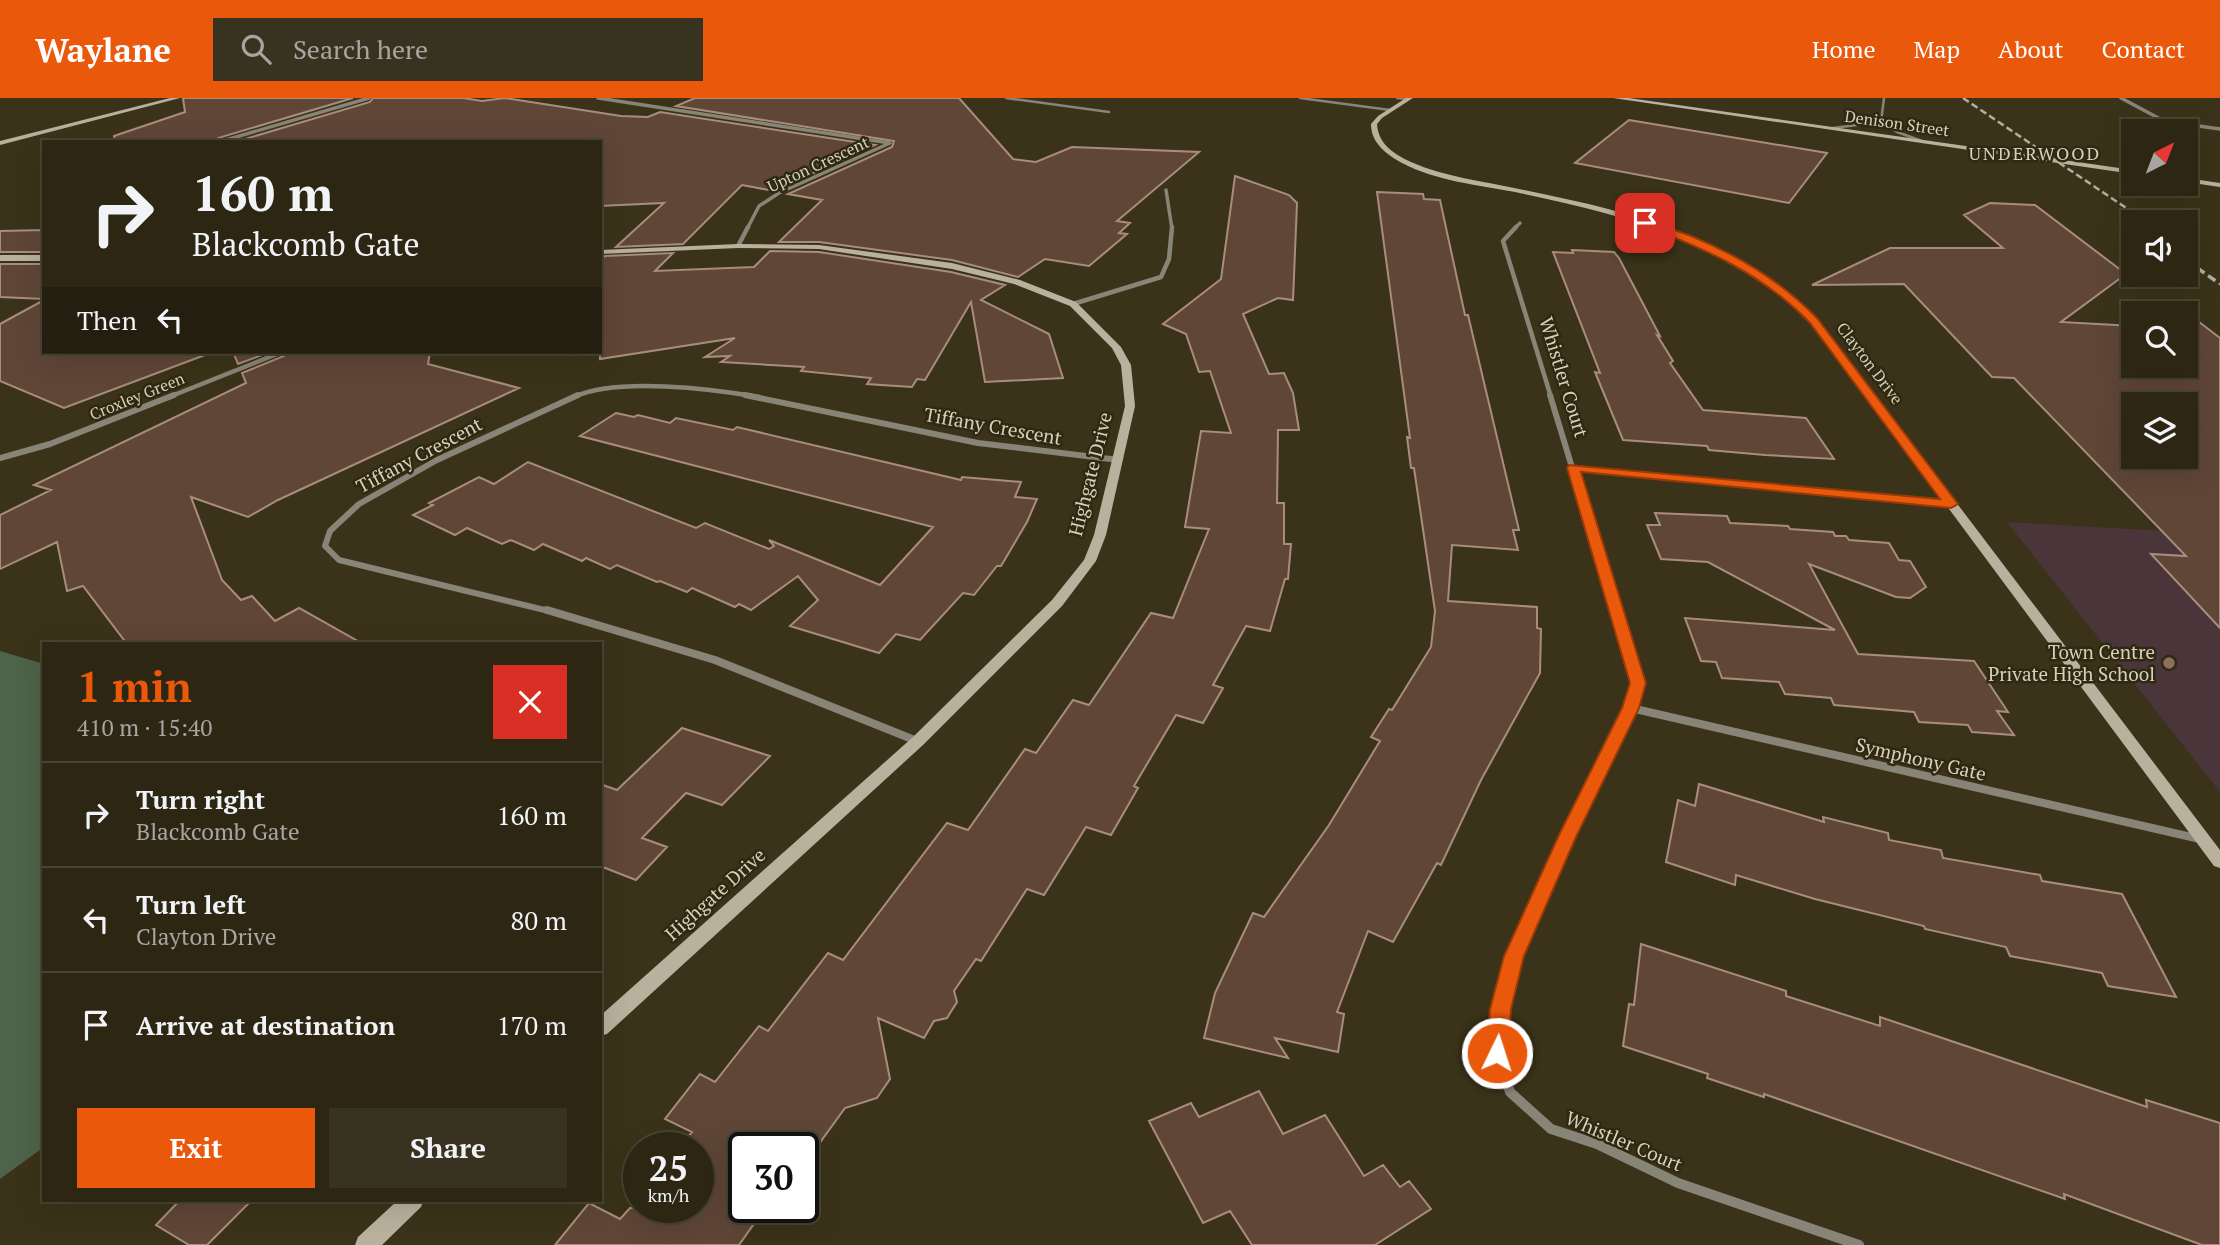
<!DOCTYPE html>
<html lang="en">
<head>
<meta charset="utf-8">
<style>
	:root { --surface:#2c2613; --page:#383221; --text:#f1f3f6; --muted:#a6a5a0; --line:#484333; --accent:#ea580c }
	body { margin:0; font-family:"PT Serif",serif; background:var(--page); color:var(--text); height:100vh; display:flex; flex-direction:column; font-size:26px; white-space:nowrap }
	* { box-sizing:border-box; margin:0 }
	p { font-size:23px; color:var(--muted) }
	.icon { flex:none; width:38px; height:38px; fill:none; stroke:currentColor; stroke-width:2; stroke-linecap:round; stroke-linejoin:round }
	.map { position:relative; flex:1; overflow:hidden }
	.sheet { position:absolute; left:42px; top:544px; width:560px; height:560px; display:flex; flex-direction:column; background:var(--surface); border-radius:0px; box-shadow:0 7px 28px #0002,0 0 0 2px var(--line) }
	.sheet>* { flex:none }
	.top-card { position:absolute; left:42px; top:42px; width:560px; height:214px; border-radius:0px; box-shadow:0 7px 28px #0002,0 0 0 2px var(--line); background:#2c2613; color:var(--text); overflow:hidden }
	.needle { width:46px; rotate:42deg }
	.buttons { position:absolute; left:2121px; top:21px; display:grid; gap:14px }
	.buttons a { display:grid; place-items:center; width:77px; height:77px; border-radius:0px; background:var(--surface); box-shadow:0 7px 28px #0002,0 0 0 2px var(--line); font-size:35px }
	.speed { position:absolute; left:623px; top:1034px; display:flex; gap:14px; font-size:35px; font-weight:700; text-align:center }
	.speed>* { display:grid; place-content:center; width:91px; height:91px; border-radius:50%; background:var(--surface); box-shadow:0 7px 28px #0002,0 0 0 2px var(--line); line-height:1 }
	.speed small { font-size:18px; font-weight:400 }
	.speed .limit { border:4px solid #111; border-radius:10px; background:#fff; color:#111 }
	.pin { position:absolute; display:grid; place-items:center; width:60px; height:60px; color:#fff; margin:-30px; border-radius:14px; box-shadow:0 4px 10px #0006 }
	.me { position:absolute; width:77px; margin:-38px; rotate:4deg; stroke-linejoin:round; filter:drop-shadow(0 0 5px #0008) }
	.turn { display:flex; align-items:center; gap:24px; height:147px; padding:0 35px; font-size:32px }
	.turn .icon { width:91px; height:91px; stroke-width:2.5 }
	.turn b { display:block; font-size:49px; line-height:60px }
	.then { display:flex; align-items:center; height:66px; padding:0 35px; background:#0003; gap:14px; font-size:26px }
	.round { display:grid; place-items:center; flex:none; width:74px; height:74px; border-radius:0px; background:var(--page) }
	.summary { display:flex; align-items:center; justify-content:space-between; height:119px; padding:0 35px }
	h1 { font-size:42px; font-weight:700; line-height:52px; color:var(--accent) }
	.cta { display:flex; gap:14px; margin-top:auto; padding:14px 35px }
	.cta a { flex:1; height:80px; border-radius:0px; background:var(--accent); color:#fff; font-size:28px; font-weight:700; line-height:80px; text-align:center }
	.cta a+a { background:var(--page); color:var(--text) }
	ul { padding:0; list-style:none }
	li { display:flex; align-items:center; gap:21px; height:105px; padding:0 35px; border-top:2px solid var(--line) }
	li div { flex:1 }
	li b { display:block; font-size:26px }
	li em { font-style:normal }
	header { display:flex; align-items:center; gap:42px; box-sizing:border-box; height:98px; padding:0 35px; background:var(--accent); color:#fff }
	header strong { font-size:33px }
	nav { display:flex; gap:38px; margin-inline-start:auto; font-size:24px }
	.search { width:490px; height:63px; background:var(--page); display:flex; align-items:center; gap:18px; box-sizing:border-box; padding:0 24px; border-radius:0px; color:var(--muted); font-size:26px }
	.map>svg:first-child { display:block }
</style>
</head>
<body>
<header>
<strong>Waylane</strong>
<div class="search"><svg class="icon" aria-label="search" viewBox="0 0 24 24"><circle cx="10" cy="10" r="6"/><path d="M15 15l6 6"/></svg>Search here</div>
<nav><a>Home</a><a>Map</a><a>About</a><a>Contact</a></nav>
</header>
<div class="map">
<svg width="2220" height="1147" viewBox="0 0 2220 1147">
	<rect width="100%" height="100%" fill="#3a3319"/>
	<path fill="#49353a" d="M2007,424L2220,436V694Z"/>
	<path fill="#4e6349" d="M0,553L44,566V1049L0,1081Z"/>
	<path fill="#5f4637" stroke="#a98d7c" stroke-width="2" fill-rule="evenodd" d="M183,0H353L218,40L215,44H115L114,38L185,14Z
		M373,0H463L482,3L505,0L621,18L648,19L660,14L875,47L774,93L742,87L683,146L616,149L664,105L600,108V44H235L370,4Z
		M695,0H959L1013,61L1036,64L1072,49L1199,54L1117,123L1130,125L1119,135L1127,136L1089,168L1045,161L1018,179L952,162L819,144H779L822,102L788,96L892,49L894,43L676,8Z
		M1629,22L1827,55L1789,105L1575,65Z
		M1235,78L1289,97L1297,105L1293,202L1278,200L1243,216L1269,276L1284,275L1293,295L1299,332H1278L1277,405H1284V446H1291L1288,481H1285L1270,533L1246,528L1213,587L1223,590L1203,625L1176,617L1134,688L1138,690L1111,737L1086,729L1044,797L1027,791L981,863L976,861L954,893L957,904L947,920L934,923L924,940L878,920L890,981L877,1000L845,1010L816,1050H744V1110H765L739,1147H555L589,1105L620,1121L630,1110H698V1050H678L692,1034L665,1021L700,976L715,984L759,928L768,933L828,855L843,862L947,725L968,732L1025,651L1036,655L1073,602L1089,607L1151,515L1173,520L1209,431L1185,429L1201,333L1231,335L1210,273L1199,274L1186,236L1163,226L1221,181Z
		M1377,94L1423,96L1424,101L1440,102L1465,217H1468L1519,432H1513L1518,452L1452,447L1448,503L1537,509V530L1541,531L1540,575L1481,682L1441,767L1437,765L1393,844L1368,833L1337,914L1344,916L1338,954L1275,940L1288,960L1204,940L1215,895L1253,815L1264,819L1329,727L1380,643L1371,639L1389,611L1392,612L1431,549L1435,513L1414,370H1411L1407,339L1410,340Z
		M1990,105L2035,107L2126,176L2061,224L2133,228V268H2186V214L2220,240V530L2151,456L2186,458L2014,280L1992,279L1904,186L1812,187L1890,150H2003L1964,117ZM2133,306H2186V359H2133Z
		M44,132V154H0V133Z
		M1572,152L1614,154L1619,160L1660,238L1657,237L1673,263L1670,265L1703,312L1806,320L1834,361L1765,357L1709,352L1707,348L1623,342L1595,274L1600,275L1553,154L1573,155Z
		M770,153L819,154L951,174L1005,187L981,202L1049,236L1063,280L985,284L971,204L925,282L917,281L912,289L867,286L871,280L801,273L804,269L721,264L730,258L705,259L735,240L600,261V163L605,158L673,155L655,173L754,169Z
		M0,166H44V201L0,199Z
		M44,202V254H205V257L64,310L0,283V226Z
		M233,254H270L238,266Z
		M287,254H430L428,266L519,290L278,402L248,419L191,399L222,482L241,502L252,498L275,523L299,510L363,546H127L83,488L67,493L57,444L0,471V417L51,392L34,387L246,285L242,275L284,258Z
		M616,315L634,319L638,317L670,325L676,320L733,332L737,329L961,382L962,379L1021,384L1015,399L1037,401L1027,424L1001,468H997L974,497L963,495L920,542L896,536L879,555L790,528L818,502L798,478L751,512L739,506L735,509L692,490L687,494L660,483L657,484L617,467L610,471L586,460L582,463L543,446L534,452L511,442L502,446L467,430L455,437L413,417L433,407L429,405L479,379L494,386L528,364L696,430L705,425L769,451L774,448L769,442L880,487L933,429L580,338Z
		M1655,415L1727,418L1730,425L1788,428L1790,431L1833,434L1835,438H1846L1849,442L1889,445L1899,462L1910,463L1926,489L1910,500L1896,499L1809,466L1858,556L1974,563L2008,614L1997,613L2014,637L1972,634L1968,627L1919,624L1914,614L1834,607L1831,600L1785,596L1779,584L1722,580L1716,564L1701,563L1685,520L1835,532L1708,464L1661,461L1647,427H1660Z
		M682,630L770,658L722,707L686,695L642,740L667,749L636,782L600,768V686L617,692Z
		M1699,686L1824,724L1823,719L1888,735L1889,742L1941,752L1943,760L2040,777L2042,783L2122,796L2176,899L2108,888L2102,875L2010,858L2006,849L1925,831L1924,828L1815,801L1736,777L1735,787L1666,764L1678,702L1695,708Z
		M1641,846L1786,893V898L1880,928V919L2147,1009L2146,1002L2220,1025V1147H2202L2064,1096L2065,1101L1764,996V999L1707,980L1708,976L1623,948L1629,906L1634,907Z
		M1259,993L1283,1036L1325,1017L1364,1078L1383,1067L1400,1089L1409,1083L1431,1111L1375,1147H1252L1230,1113L1203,1125L1149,1023L1191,1005L1199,1019Z
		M180,1102H252L207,1147H189L156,1127Z"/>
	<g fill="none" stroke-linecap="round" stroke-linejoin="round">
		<path stroke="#898478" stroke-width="2.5" d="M1006,0L1109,14
			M1300,0L1390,12
			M1397,0L1408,1
			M1881,24L1897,34L1922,43
			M1881,24L1884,0
			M1833,30L1881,24"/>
		<path stroke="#898478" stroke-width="3.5" d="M598,0L890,45L779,95L759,108L747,131
			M2121,0L2164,23L2220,31
			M219,44L369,0
			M1166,92L1172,131
			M1514,131L1520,125"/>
		<path stroke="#898478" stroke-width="4.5" d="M1516,129L1503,143L1551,299
			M738,148L748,129
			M1073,206L1161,179L1169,161L1172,129
			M169,299L282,254
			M574,299C617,279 712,291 759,299"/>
		<path stroke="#898478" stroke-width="6" d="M745,297L978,345L1119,362
			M1550,297L1616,514
			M0,360L50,346L174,297
			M1574,370L1951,406
			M553,514L339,462L325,448L330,433L359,406L437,362L578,297"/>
		<path stroke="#898478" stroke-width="8" d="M547,512L715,562L917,643
			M1631,610L2200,741
			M1543,791L1631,610L1638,585L1616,512"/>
		<path stroke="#898478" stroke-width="10" d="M1544,790L1514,857L1500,911L1497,955L1510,994L1551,1031L1597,1046L1678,1085L1859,1147"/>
		<path fill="#b9b19e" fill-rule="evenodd" d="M170,0H180L0,47V43Z
			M1406,0H1413L1382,20L1377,26C1378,46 1394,56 1411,64C1445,79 1483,83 1519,91C1578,103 1638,116 1694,139C1740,158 1781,186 1817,221L2220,752V770L2214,768L1811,225C1775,190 1735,162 1688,143C1633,120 1573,106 1515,94C1477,87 1437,83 1402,65C1386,56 1371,45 1371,26L1378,18Z
			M1613,0H1629L2133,72V76Z
			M2186,80L2220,85V89L2186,84Z
			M738,146L819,147L952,165L1020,182L1076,204L1121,249L1131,267L1135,308L1106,437L1096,463L1062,508L923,647L607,936L600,938V918L913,639L1052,502L1084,462L1094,437L1125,308L1121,267L1112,250L1070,208L1014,186L952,171L819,151L738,150L600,156V152Z
			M0,157H44V163H0Z
			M398,1102H424L421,1109L382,1147H355L358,1139Z"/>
		<path stroke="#b3af9d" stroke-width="2.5" stroke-dasharray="7 3.5" stroke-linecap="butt" d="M1963,0L2147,124"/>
		<path stroke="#b3af9d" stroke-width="3.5" stroke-dasharray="9 4.5" stroke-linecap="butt" d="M2186,162L2220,186"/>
	</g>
	<path fill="#ea580c" stroke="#983908" stroke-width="2" d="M1645,122C1709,141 1771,173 1817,220L1958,406L1951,410L1581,374L1646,585L1639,610L1576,739L1524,858L1511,911L1508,955L1505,962L1497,964L1490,962L1486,955L1490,911L1504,858L1558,739L1622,610L1630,585L1567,370L1569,367L1940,401L1810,225C1763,176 1704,150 1642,127V123Z"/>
	<circle fill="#8d6e63" stroke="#30290f" stroke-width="2.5" cx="2169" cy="565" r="7"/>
	<g text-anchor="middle" stroke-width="5" stroke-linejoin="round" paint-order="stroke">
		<g font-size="16" fill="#d5d1c2" stroke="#30290f">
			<text transform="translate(1897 25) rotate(8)" y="6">Denison Street</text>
			<text transform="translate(818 66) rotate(-25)" y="6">Upton Crescent</text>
			<text transform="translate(1870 265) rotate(53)" y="6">Clayton Drive</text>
			<text transform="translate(137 298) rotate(-22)" y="6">Croxley Green</text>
		</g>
		<g font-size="18" letter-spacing="2" fill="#d5d1c2" stroke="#30290f">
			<text x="2035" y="62">UNDERWOOD</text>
		</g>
		<g font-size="19" fill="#d5d1c2" stroke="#30290f">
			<text transform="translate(1564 279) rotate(73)" y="7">Whistler Court</text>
			<text transform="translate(993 328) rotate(10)" y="7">Tiffany Crescent</text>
			<text transform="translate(419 357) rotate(-28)" y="7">Tiffany Crescent</text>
			<text transform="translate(1090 376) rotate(-76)" y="7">Highgate Drive</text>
			<text transform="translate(1921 661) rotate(13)" y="7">Symphony Gate</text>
			<text transform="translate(715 796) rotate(-42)" y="7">Highgate Drive</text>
			<text transform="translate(1624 1043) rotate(23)" y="7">Whistler Court</text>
		</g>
		<g font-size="19" fill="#d5d1c2" stroke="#30290f" text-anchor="end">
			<text x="2155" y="561">Town Centre<tspan x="2155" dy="22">Private High School</tspan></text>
		</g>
	</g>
</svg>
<div class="buttons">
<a><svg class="needle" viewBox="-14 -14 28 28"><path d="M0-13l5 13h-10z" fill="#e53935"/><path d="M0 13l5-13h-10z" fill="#a6a5a0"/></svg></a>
<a><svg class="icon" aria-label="sound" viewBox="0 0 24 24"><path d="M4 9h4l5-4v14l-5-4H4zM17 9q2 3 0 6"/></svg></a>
<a><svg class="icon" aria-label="search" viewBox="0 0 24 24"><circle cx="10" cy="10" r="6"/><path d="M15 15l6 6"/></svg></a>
<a><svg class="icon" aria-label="layers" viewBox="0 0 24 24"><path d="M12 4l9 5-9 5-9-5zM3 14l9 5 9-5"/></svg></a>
</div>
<div class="speed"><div>25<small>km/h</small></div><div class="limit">30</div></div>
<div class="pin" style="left:1645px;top:125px;background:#d93025"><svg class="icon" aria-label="arrive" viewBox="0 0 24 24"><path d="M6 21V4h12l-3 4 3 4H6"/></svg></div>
<svg class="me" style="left:1497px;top:955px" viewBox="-20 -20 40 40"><circle r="17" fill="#ea580c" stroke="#fff" stroke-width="3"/><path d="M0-11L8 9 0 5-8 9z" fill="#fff"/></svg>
<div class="top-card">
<div class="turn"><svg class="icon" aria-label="right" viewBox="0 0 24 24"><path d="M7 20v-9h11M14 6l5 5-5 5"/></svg><div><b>160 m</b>Blackcomb Gate</div></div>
<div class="then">Then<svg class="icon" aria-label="left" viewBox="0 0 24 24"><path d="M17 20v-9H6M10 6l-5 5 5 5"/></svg></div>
</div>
<section class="sheet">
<div class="summary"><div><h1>1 min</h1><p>410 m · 15:40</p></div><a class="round" style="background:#d93025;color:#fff"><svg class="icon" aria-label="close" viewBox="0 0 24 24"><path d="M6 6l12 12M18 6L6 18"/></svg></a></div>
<ul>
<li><svg class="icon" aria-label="right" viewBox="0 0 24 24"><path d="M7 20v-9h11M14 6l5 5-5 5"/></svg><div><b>Turn right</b><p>Blackcomb Gate</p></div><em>160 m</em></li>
<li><svg class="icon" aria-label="left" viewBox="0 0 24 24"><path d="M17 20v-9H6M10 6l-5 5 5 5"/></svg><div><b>Turn left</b><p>Clayton Drive</p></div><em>80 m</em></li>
<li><svg class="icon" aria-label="arrive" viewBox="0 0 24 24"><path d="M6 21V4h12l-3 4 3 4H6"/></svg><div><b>Arrive at destination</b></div><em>170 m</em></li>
</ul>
<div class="cta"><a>Exit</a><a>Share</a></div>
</section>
</div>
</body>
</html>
